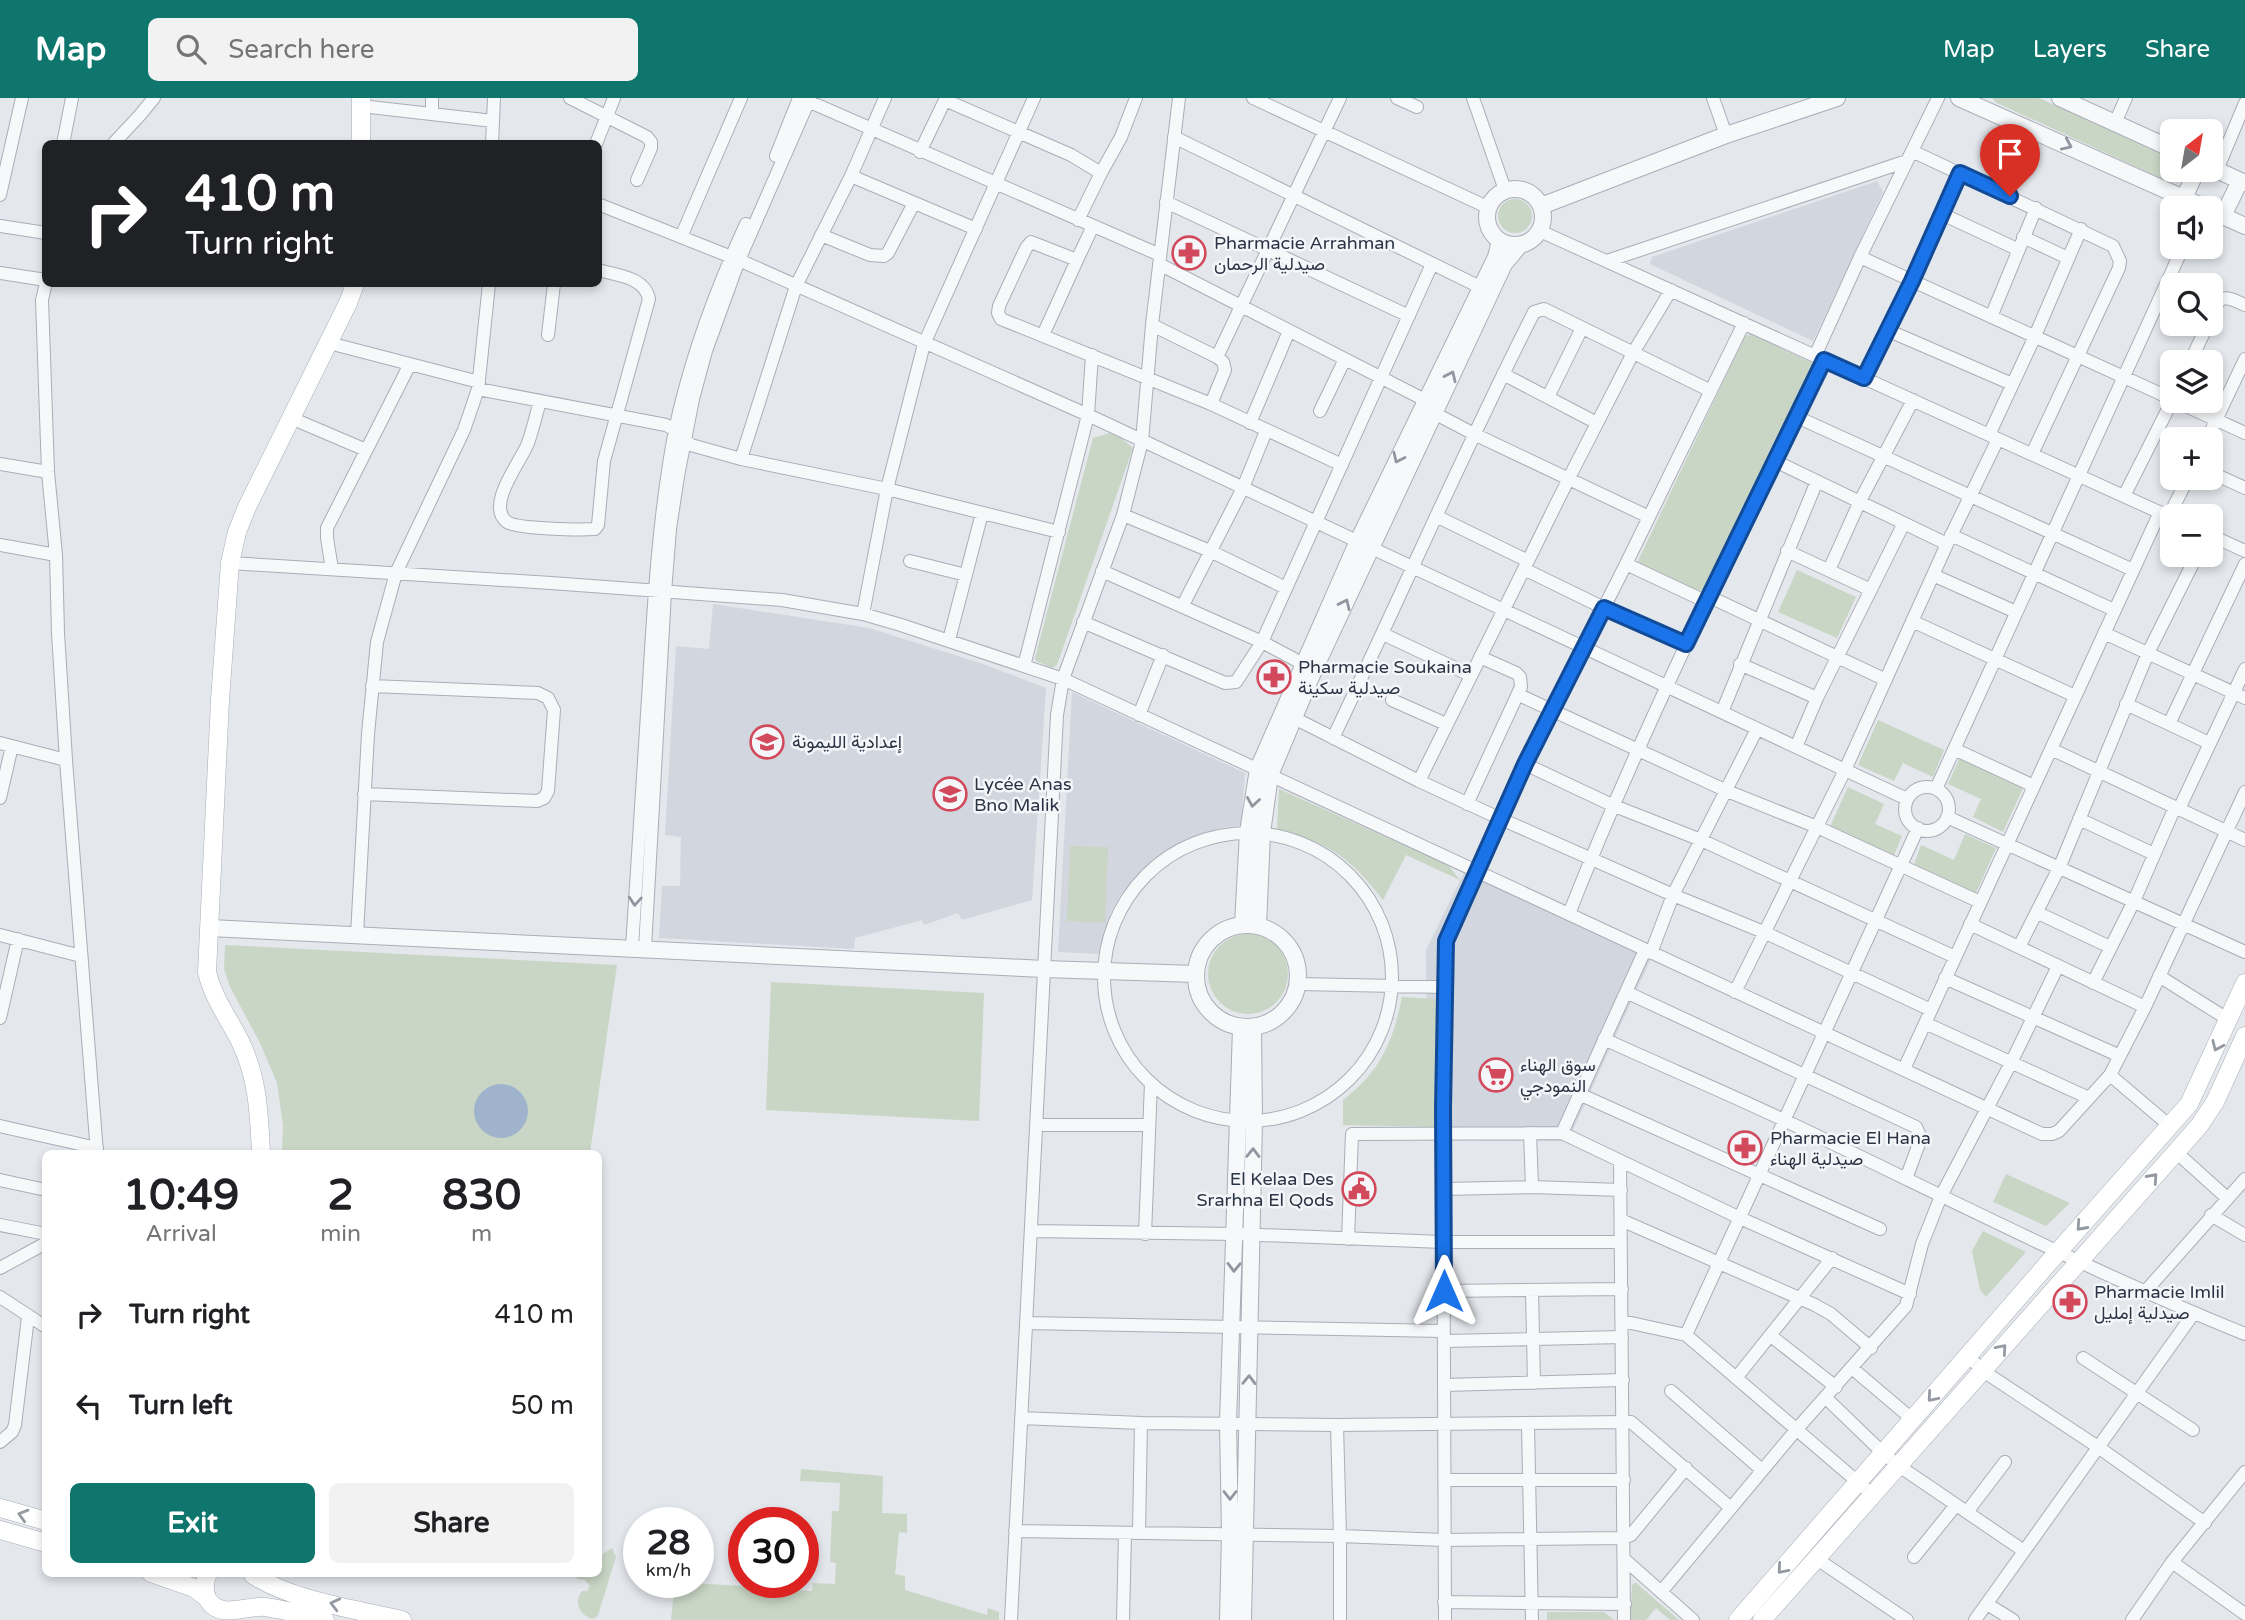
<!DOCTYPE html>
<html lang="en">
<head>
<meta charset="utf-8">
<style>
	:root { --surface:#fff; --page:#f2f2f2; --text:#202124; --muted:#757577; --accent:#0f766e }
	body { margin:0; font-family:"Varela Round",Vazirmatn,sans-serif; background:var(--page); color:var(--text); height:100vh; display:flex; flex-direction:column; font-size:26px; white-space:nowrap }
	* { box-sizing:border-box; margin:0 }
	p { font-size:23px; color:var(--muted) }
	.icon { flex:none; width:38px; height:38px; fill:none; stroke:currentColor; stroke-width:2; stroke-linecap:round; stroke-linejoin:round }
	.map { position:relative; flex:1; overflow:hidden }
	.panel { position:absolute; left:42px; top:1052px; width:560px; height:427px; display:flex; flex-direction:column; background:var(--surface); border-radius:10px; box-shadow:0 4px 10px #0003 }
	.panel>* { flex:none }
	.top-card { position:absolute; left:42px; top:42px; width:560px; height:147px; border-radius:10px; box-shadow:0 4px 10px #0003; background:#202124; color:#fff; overflow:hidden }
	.needle { width:46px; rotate:31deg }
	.fabs { position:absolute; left:2160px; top:21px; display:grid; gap:14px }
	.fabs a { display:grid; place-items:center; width:63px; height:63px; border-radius:10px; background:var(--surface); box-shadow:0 4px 10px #0003; font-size:35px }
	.speed { position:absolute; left:623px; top:1409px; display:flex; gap:14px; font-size:35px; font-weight:700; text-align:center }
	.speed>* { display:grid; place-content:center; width:91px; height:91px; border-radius:50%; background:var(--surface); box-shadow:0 4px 10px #0003; line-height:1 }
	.speed small { font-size:18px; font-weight:400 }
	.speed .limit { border:10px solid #d22; background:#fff; color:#111 }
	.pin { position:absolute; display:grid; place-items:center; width:60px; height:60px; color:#fff; margin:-72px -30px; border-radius:50% 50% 50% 0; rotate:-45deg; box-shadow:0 0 7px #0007 }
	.pin .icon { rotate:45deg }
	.me { position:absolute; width:77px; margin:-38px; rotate:0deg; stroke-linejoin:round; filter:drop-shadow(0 0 5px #0008) }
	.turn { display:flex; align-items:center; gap:24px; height:147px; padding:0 28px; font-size:32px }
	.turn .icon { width:91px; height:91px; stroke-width:2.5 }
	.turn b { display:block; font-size:49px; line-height:60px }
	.eta { display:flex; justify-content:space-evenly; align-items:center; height:119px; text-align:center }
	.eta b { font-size:42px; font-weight:700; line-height:49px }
	.cta { display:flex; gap:14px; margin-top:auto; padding:14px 28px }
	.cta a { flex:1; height:80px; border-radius:10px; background:var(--accent); color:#fff; font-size:28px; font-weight:700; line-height:80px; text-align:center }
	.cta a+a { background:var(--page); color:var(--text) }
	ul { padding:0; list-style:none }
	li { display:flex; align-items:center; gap:21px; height:91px; padding:0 28px }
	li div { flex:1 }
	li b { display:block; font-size:26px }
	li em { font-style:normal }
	header { display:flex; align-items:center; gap:42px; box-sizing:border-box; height:98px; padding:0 35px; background:var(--accent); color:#fff }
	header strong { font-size:33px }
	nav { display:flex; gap:38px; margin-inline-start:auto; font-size:24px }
	.search { width:490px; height:63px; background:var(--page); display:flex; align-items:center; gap:18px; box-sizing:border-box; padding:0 24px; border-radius:10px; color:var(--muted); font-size:26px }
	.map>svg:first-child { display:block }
</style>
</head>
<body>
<header>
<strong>Map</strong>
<div class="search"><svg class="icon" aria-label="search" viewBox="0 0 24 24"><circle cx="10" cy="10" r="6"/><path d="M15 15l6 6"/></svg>Search here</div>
<nav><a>Map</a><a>Layers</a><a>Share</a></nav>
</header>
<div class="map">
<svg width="2245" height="1522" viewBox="0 0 2245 1522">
	<rect width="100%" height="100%" fill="#e4e7ec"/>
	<path fill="#d2d6de" d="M1877,83L1883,94L1813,243L1650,166L1652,159Z
		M713,506L869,530L983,566L1046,590L1032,802L962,822L958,815L924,827L922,822L855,840L854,851L659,840L662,788H680L681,739L665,737L676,548L709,551Z
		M1072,594L1245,675L1241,727L1221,730L1187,741L1147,767L1121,796L1111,814L1099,856L1058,854Z
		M1469,764L1655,852L1568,1043L1427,1042L1426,852Z"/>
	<path fill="#c9d6c5" d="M1992,0H2039L2172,61V72H2183L2182,77L2174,84L2167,83L1997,5Z
		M1498 118a17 17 0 1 1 34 0a17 17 0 1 1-34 0Z
		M1750,236L1815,266L1711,485L1704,492L1696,493L1637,465L1745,238Z
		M1110,335L1120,339L1133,350L1057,567L1052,570L1036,563L1035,560L1093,340Z
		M1797,472L1856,499L1837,540L1778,514Z
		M1878,622L1944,652L1933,679L1903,665L1894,683L1858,667Z
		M1960,659L2024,688L2003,734L1973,719L1981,701L1948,686Z
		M1848,689L1884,706L1875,726L1902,738L1893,760L1829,731Z
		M1279,691L1448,767L1460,782L1406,757L1383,802C1350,759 1329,745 1277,731Z
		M1965,736L1996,750L1975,797L1913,769L1921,747L1954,762Z
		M1070,748L1108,749L1105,825L1067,823Z
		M1208 876a40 40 0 1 1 80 0a40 40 0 1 1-80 0Z
		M225,847L617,867L590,1055H282L283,1027L277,985L260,945L230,889L224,871Z
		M771,884L984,895L979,1023L766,1012Z
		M1402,899L1436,901L1437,1029L1343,1027V1002C1380,974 1393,944 1402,899Z
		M2006,1076L2070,1105L2046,1128L1993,1104Z
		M1983,1133L2026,1154L1986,1199L1980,1192L1972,1153Z
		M801,1371L883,1378L882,1415L907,1416V1435L899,1434L895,1476L905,1478V1492L987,1517L988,1510L999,1514V1522H671L675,1484L758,1489L759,1484H790L791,1492L812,1493L813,1485L835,1486L836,1465L830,1464L832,1413H839L840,1385L800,1383Z
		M612,1450L616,1459L598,1517L594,1521C580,1519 573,1504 582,1493H587L590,1488L585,1482L577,1481L575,1475H598L599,1456L601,1457Z
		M1634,1485H1636L1679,1522H1670L1656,1510L1646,1522H1630L1632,1487Z
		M1547,1514H1604L1614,1522H1547Z"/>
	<path fill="#9fb4cc" d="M474 1013a27 27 0 1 1 54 0a27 27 0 1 1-54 0Z"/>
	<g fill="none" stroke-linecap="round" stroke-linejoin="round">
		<defs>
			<path id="minor" d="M570,0L647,39L651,44V50L637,82
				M801,0L1160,157
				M1253,0L1487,109
				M1397,0L1417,9
				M1473,0L1505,92
				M1713,0L1726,37
				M945,2L1071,57L1101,75L1121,39L1136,0
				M361,8L493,23
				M432,16V0
				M2115,25L2126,0
				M1174,39L1480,189
				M63,46L72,0
				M113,46L140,17L154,0
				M492,46L494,0
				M596,46L614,0
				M1912,53L2113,148L2120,163L2119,170L2032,356
				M920,54L946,0
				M776,58L799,0
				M2217,72L2245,5
				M851,78L976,131
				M0,97L22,0
				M1166,104L1409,218
				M598,106L739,162L1088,317L1907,701
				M1942,116L2017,151
				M1078,122L1101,75
				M0,128L46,135
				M1093,128L1077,162L1031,144L1026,150L999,208L998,215L1001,221L1211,306L1342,367
				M1540,133L2172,420
				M821,137L870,157L884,158L888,155L914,105
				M681,139L741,0
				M2023,139L2068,160
				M1860,159L2172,301
				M1607,163L1907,63
				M1159,166L1425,302L1434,315L1474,336L1649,419
				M0,175L46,182
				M46,185L42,202L48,374L56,457L58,535L66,662L97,1055
				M1991,219L2036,110
				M2210,220C2221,197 2221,196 2245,207
				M1152,227L1217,259L1223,264L1225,272L1211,306
				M1887,232L2012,286
				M548,237L554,186
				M1043,237L1077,162
				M329,245L479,284
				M1815,258L1860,159L1938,0
				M1217,259L1340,0
				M2190,264L2208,226
				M1503,276L1597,325
				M1864,280L1912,183L1960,75
				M478,291L666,327L675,332L691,347L741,361L887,391L1059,434
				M1548,299L1582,230
				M540,303C536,317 533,331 528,345C521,364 485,407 507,424C516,431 581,432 595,431L598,427L604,363L649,201C645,179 616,177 598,172
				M2175,303L2245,335
				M1320,313L1345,261
				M1797,319L2133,472
				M291,320L366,352
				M1250,325L1289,233
				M1989,337L2035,238L2081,131
				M2207,341L2245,261
				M741,361L796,188L851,78L885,0
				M1775,363L1947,446
				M0,366L48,374
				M2210,374L2245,390
				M2124,398L2172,303
				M1123,417L1210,453L1286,490
				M1436,418L1528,463
				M2169,418L2188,380
				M1951,437L2114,512
				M2210,437L2245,453
				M0,447L56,457
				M1787,453L1871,492
				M910,463L966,477
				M230,465L551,485L782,502L863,516L901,527L1063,581L2042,1036H2052L2059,1033L2110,977L2145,909L2245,694
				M1626,466L1707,504
				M332,471L327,440V430L410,266
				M1524,471L1604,510L1687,546
				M1829,472L1860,403L1913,302
				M1102,473L1262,544L1311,570
				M1933,477L2016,514
				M1710,499L1886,582
				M1183,507L1243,390L1266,333
				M863,516L887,391L924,246L1034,0
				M1912,523L2075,598
				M1083,524L1225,585L1236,584L1262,544L1432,166
				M2104,535L2245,600
				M1383,536L1470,577
				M949,542L982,415
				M1740,566L1817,600
				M1024,568L1088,317L1092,257
				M1519,597L1727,693L1817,729L1980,804
				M1392,602L1446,626
				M2126,606L2169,626L2245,466
				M1722,614L1817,383
				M1139,617L1163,557
				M1294,620L1419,683L1501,721L1673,797L1766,835L1931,912
				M2169,626L2209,645
				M1333,640C1401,498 1463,354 1534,214L1544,211L1711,293
				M0,645L66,662
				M1796,649L1817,600L1904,425
				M1954,651L2034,688
				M2051,651L2245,742
				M1525,666L1612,707L1701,742L1955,859
				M1419,683L1569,380L1633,255L1671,192
				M1905 711a22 22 0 1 1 44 0a22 22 0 1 1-44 0Z
				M1936,691L2183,149
				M364,696L537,703L544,700L548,693L554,612L548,600L538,595L372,588
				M0,700L12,648
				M1467,706L1521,589L1520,579L1516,575L1480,559
				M2179,711L2245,571
				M1947,719L2245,854
				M2079,721L2154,756
				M1104 879a144 144 0 1 1 288 0a144 144 0 1 1-288 0Z
				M2038,815L2110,849
				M1569,816C1643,627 1735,445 1824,262
				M1970,826L2145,909
				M0,837L81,858
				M357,837L368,636L377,544L396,475L464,332L478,291L489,186
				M2019,849L2060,768L2148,555L2197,457
				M632,850C638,762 643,673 649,585C654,500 659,415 675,332C690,261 716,191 746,126
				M645,850L665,494L670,431L678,378L693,301L706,253L739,162L810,0
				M1651,855L1673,797L1757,631
				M2159,878L2229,922
				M1945,880L2120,958
				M2093,885L2134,803L2175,709
				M1299,886L1445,889
				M1626,894L1916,1029L1921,1040L1906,1081
				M1735,894L1845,672L1947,446L1998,341
				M0,920L18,841
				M1925,925L2089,1000
				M1604,941C1665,969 1727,995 1788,1024C1940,1096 2089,1173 2245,1236
				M1904,971L2160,414
				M2110,977L2170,1028
				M1579,996L1880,1131
				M1036,1027H1149
				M0,1028L97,1050
				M1530,1035L1532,1089
				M1562,1035L1645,852
				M2176,1054L2227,1100
				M1620,1063L1624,1522
				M0,1082L46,1092
				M1443,1091L1532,1089L1621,1092
				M2211,1117L2245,1137
				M1621,1122L1815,1207L1831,1216L1871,1250
				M0,1127L46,1136
				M1031,1133L1235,1136L1443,1144H1621
				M1145,1136L1151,985
				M1348,1141L1352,1036L1562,1035L1740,1120L1910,1196
				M0,1170L46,1145
				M1443,1193L1622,1191
				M1532,1193L1534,1285
				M2144,1195L2245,1081
				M0,1199L46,1229
				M1622,1223L1686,1237L1873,1397
				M1026,1225L1444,1233
				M1686,1237L1918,730
				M1771,1238L1836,1289
				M1444,1243L1622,1239
				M1968,1258L1983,1273L2098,1349L2205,1425
				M2083,1260L2193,1332
				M1853,1271L1912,1321
				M1736,1280L1832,1160
				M1444,1287L1623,1282
				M1671,1293L1762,1372
				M1826,1300L1883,1355L1899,1368L2024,1453
				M1021,1320L1141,1325L1337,1327L1631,1324L1731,1410
				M1337,1327L1340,1438V1522
				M1528,1327L1532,1522
				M0,1344L12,1334L15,1327L28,1219
				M1444,1382H1624
				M1967,1414L2005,1364
				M1015,1433L1340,1438L1444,1442L1624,1440L1631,1437L1686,1370
				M1139,1434L1141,1325
				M1914,1459L1956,1407
				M1624,1461L1693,1522
				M1817,1461L1907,1522
				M2172,1464L2245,1516
				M1661,1494L1796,1332L1906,1208L1922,1146L1941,1098L2012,963L2058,868
				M1444,1504L1625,1506
				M1987,1506L2013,1522
				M1011,1522L1057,617L1063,581L1123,417L1142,343L1152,227L1179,0
				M1123,1522L1125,1435
				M1445,1522L1443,1035L1446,843L1525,666L1626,466L1744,225
				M1975,1522L2194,1215
				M2132,1522L2172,1464L2245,1374"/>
			<path id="tertiary" d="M1959,0L2206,110
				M2060,0L2172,51
				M2210,69L2245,85
				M1487 119a28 28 0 1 1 56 0a28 28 0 1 1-56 0Z
				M2184,100L2197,72
				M1541,108L1726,37L1837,0
				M2216,115L2245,128
				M2223,118L2240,83
				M1196 878a51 51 0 1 1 102 0a51 51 0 1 1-102 0Z
				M1243,827L1248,734L1258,671L1357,445L1496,159L1500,143
				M1258,828L1262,735L1270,677L1314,572L1504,166L1520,147
				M209,830L1044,871L1196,876
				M1228,1522L1230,1436L1228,1325L1241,930
				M1243,1522L1254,1023L1253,930"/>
			<path id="secondary" d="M361,0V46
				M261,1055C259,1015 258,980 240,943C228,919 213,900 207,874L220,602L230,465L237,434L247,409L348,205L355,186
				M0,1410L46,1423
				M0,1432L46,1445
				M151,1475L194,1490L206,1499
				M208,1475C204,1484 203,1493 208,1502C221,1522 246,1507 265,1509C286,1512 305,1517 325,1522
				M253,1477C294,1503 354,1511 402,1522
				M1738,1522L2057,1155L2189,1006L2245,885
				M1762,1522L2199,1028L2215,1004L2245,938"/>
		</defs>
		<use href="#minor" stroke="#a9aeb7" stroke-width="14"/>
		<use href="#tertiary" stroke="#a9aeb7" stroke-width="18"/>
		<use href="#secondary" stroke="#a9aeb7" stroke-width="19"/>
		<use href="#minor" stroke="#f7f8fa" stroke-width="12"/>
		<use href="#tertiary" stroke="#f7f8fa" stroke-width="16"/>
		<use href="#secondary" stroke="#fff" stroke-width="18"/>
	</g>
	<defs><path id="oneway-chevron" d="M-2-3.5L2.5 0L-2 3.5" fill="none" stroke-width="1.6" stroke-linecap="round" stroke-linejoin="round" transform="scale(1.75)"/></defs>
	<g stroke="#9196a0">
		<use href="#oneway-chevron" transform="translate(2067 47) rotate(24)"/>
		<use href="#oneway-chevron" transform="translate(1451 278) rotate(-65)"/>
		<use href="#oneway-chevron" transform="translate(1398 360) rotate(115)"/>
		<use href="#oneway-chevron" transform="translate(1345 506) rotate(-65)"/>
		<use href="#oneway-chevron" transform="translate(1253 704) rotate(99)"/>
		<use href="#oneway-chevron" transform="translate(635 803) rotate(94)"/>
		<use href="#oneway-chevron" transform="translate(1253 1055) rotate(-89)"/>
		<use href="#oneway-chevron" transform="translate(1234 1169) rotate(91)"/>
		<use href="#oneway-chevron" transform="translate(1249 1282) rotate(-89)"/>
		<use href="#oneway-chevron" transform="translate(1230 1397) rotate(90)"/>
	</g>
	<g stroke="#959aa2">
		<use href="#oneway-chevron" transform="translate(2217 948) rotate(114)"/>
		<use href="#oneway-chevron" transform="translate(2153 1080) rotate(-48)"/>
		<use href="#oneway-chevron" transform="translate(2081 1128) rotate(132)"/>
		<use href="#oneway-chevron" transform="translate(2002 1251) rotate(-49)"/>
		<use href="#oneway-chevron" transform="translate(1932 1299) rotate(131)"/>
		<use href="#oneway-chevron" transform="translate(23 1417) rotate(-164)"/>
		<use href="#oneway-chevron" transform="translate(1782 1471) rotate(131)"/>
		<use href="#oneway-chevron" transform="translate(335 1506) rotate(-166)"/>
	</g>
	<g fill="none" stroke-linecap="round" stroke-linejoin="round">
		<defs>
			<path id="route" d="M1444,1193L1443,1011L1446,843L1525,666L1604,510L1686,546L1824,262L1864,280L1912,183L1960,75L2010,98"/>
		</defs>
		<use href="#route" stroke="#114b97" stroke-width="18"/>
		<use href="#route" stroke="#1a73e8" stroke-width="12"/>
	</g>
	<defs>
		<symbol id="pharmacy-ring" viewBox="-11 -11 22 22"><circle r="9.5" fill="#f4f6f9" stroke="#d1495b" stroke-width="1.5"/><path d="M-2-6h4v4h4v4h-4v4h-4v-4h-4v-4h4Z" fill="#d1495b"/></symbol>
		<symbol id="university-ring" viewBox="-11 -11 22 22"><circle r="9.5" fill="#f4f6f9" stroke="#d1495b" stroke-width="1.5"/><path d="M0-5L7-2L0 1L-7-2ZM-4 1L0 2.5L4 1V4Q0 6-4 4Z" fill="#d1495b"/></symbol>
		<symbol id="supermarket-ring" viewBox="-11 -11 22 22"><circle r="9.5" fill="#f4f6f9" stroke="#d1495b" stroke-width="1.5"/><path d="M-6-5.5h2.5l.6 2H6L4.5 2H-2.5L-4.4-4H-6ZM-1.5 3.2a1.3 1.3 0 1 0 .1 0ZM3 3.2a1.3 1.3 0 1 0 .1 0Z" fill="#d1495b"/></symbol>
		<symbol id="civic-ring" viewBox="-11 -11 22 22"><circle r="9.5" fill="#f4f6f9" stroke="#d1495b" stroke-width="1.5"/><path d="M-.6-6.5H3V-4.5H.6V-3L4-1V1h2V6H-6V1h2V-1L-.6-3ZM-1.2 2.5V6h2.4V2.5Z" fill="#d1495b"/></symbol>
	</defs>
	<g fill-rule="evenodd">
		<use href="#pharmacy-ring" x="1170" y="136" width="38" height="38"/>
		<use href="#pharmacy-ring" x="1255" y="560" width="38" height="38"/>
		<use href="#university-ring" x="748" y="625" width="38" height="38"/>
		<use href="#university-ring" x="931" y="677" width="38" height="38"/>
		<use href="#supermarket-ring" x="1477" y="958" width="38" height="38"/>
		<use href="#pharmacy-ring" x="1726" y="1031" width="38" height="38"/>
		<use href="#civic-ring" x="1340" y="1072" width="38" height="38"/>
		<use href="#pharmacy-ring" x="2051" y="1185" width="38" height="38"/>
	</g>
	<g text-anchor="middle" stroke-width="5" stroke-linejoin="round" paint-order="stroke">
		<g font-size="18" fill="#2b3445" stroke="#f4f6f9" text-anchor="start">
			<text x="1214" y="151">Pharmacie Arrahman<tspan x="1214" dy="21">صيدلية الرحمان</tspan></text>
			<text x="1298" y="575">Pharmacie Soukaina<tspan x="1298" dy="21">صيدلية سكينة</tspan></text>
			<text x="792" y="650">إعدادية الليمونة</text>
			<text x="974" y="692">Lycée Anas<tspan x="974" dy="21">Bno Malik</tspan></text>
			<text x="1520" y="973">سوق الهناء<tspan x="1520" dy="21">النمودجي</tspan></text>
			<text x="1770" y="1046">Pharmacie El Hana<tspan x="1770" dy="21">صيدلية الهناء</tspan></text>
			<text x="1334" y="1087" text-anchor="end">El Kelaa Des<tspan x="1334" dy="21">Srarhna El Qods</tspan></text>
			<text x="2094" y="1200">Pharmacie Imlil<tspan x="2094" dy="21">صيدلية إمليل</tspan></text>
		</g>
	</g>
</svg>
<div class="fabs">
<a><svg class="needle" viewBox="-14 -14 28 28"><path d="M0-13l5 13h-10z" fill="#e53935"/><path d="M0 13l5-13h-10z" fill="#757577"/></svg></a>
<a><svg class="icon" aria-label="sound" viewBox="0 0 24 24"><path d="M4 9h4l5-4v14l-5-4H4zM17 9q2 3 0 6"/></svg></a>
<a><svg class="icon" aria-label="search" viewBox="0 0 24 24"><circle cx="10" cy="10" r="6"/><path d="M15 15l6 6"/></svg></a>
<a><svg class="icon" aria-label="layers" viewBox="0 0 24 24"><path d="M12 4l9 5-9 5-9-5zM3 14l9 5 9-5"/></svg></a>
<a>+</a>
<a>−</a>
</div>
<div class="speed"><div>28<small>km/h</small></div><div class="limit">30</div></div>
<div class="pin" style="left:2010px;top:98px;background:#d93025"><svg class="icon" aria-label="arrive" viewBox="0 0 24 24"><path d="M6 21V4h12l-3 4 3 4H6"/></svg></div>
<svg class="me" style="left:1444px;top:1193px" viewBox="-20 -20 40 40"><path d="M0-17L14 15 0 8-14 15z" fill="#1a73e8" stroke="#fff" stroke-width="4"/></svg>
<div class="top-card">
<div class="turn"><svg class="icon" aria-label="right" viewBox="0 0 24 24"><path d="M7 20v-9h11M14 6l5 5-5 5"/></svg><div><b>410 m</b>Turn right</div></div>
</div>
<section class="panel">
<div class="eta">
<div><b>10:49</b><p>Arrival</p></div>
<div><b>2</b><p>min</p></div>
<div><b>830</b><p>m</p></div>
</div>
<ul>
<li><svg class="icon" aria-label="right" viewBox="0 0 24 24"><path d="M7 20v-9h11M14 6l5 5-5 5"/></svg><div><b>Turn right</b></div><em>410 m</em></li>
<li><svg class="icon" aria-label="left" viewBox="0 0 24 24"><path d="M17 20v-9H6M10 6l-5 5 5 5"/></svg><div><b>Turn left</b></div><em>50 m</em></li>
</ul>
<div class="cta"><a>Exit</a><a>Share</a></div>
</section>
</div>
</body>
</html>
